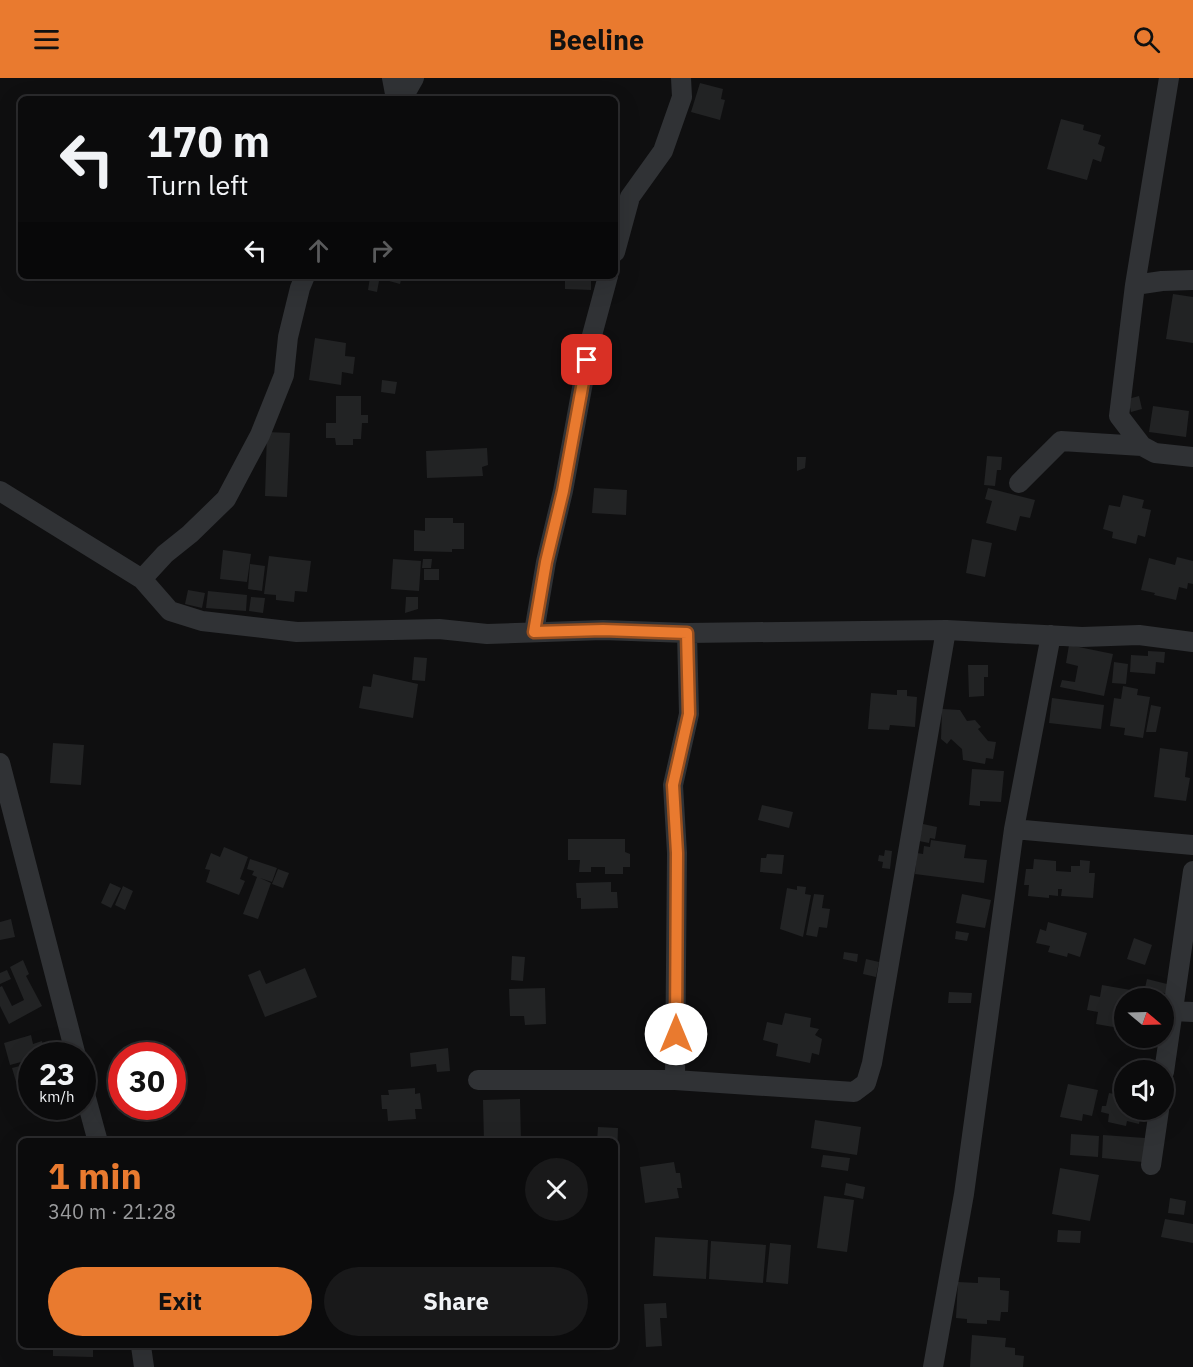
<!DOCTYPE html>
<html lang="en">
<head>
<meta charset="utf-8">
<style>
	:root { --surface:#0b0b0c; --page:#19191a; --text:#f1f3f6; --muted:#9a9b9d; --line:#2b2b2d; --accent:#e97a2f }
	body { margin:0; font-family:"IBM Plex Sans",sans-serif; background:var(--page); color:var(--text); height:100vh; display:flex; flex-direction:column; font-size:22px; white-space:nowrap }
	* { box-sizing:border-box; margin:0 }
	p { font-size:20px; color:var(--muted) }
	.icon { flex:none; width:33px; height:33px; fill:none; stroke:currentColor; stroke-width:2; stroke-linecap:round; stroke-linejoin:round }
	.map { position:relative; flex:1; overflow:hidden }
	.details { position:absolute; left:18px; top:1060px; width:600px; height:210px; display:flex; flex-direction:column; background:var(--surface); border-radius:9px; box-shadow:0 6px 24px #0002,0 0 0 2px var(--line) }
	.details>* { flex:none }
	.top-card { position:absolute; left:18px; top:18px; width:600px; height:183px; border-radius:9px; box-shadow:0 6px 24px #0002,0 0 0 2px var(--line); background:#0b0b0c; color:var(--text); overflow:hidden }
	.needle { width:39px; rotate:109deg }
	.fabs { position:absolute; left:1114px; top:910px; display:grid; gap:12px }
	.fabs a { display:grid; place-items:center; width:60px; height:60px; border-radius:50%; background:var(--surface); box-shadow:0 6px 24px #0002,0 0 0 2px var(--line); font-size:30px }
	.speed { position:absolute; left:18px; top:964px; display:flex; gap:12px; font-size:30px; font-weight:700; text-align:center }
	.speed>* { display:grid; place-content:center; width:78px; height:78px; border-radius:50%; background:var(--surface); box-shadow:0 6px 24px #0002,0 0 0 2px var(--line); line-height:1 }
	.speed small { font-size:15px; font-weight:400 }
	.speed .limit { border:9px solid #d22; background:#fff; color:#111 }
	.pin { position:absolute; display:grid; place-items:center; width:51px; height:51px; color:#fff; margin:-26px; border-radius:12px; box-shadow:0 3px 9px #0006 }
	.me { position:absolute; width:66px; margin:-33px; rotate:0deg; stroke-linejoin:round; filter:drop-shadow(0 0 4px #0008) }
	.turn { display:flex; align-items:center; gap:21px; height:126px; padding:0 30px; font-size:27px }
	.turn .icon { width:78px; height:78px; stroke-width:2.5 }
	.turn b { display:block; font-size:42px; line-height:51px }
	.lanes { display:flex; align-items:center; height:57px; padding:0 30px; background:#0003; justify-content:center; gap:30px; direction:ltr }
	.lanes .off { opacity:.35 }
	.round { display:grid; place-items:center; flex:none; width:63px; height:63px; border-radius:32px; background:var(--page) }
	.headline { display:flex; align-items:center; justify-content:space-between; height:102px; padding:0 30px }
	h1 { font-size:36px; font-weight:700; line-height:45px; color:var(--accent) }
	.button { display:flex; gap:12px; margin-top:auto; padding:12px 30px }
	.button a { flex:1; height:69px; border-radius:36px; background:var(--accent); color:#111; font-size:24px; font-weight:700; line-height:69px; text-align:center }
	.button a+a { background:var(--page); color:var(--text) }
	header { display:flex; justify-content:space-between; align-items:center; height:78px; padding:0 30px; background:var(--accent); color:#111; font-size:27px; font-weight:700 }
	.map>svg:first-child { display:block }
</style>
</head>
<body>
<header><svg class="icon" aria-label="menu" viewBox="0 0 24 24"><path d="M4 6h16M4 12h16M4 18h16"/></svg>Beeline<svg class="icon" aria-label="search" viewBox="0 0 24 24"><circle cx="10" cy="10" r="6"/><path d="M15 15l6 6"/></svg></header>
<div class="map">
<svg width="1193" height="1289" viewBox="0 0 1193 1289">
	<rect width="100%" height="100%" fill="#0f0f10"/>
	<path fill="#222324" d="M700,5L723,11L721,21L725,22L720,42L691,34Z
		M1061,41L1084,47L1083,52L1101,57L1098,66L1105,69L1101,84L1093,81L1087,102L1047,91Z
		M371,198H402L400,206Z
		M565,198L591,199V212L565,211Z
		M370,199L379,203L377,214L368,212Z
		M1173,216L1193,219V265L1166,261Z
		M315,260L346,265L345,278L355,279L353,296L342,294L341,307L309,302Z
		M382,302L397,304L395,316L381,314Z
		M336,318H361V337H368V345H362L361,361H353V367H336L335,360H326V345H336Z
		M1139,318L1142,331L1131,334L1128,321Z
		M1153,328L1189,333L1186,359L1149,354Z
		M267,354L290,355L287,419L265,418Z
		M487,370L488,387L482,389L483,398L427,400L426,373Z
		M987,378L1002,379L1001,392H997L995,408L984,407Z
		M797,379H806L805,390L797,393Z
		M594,410L627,412L626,437L592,435Z
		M988,410L1035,422L1030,440L1020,438L1016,453L986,445L992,423L985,421Z
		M1123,417L1144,422L1142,430L1151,432L1145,459L1138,457L1136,466L1112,460L1113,454L1103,451L1109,427L1120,429Z
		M425,440H453V445H464V471H452V474L414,473V452L425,453Z
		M972,461L992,465L985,499L966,495Z
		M223,472L251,476L247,504L220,501Z
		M269,478L311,483L307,514L295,513L294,524L276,522V517L264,516Z
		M1177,479L1193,483V506L1188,505L1187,511L1179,509L1176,522L1154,517L1155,515L1141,512L1149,480L1175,487Z
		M393,481L421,483L419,513L391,511Z
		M423,481H432L431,490H422Z
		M250,486L265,488L262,513L248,511Z
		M424,491H439V502H424Z
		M188,512L205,515L202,530L185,526Z
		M208,513L247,517L246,533L206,530Z
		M251,519L265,520L263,535L249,533Z
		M406,519H418V531L405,535Z
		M1069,567L1113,576L1104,618L1060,609L1062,602L1075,604L1078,588L1066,585Z
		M1148,573L1165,574L1164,585L1156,584L1155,596L1130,594L1131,577L1148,578Z
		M414,579L427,580L425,603L412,602Z
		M1114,584L1128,586L1126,606L1112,605Z
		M968,587H988V599H984V618L969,619Z
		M373,596L418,606L413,640L359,630L363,608L371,609Z
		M1123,608L1138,611L1137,617L1150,619L1143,660L1124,657L1125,650L1110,648L1114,620L1121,621Z
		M897,612H907V618L917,619L915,649L890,647L889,652L868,651L871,615L897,617Z
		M1052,620L1104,627L1101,651L1049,645Z
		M1151,627L1161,629L1156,654H1146Z
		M942,631L960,632L967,643L975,642L981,649L978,651L988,663L996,664L993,681L986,680L985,686L963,682L962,671L951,661L947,666L941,661Z
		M53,665L84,667L81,707L50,705Z
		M1160,670L1188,674L1185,699L1190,700L1186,723L1154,719Z
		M972,691L1004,693L1001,724L980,723V728L969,727Z
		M762,727L793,734L789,750L758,742Z
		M923,746L937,749L935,761L930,760L929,765L919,763Z
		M568,761H625V774L630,776V789H623V796H605V789H591V794H579L580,782H568Z
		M931,762L966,767L964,780L987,782L984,805L915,796L917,775L923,776L924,768L930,769Z
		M224,769L248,779L240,801L245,803L239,817L206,804L210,792L205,791L211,775L220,779Z
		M885,772L892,773L890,791L882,790L883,784L878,783L879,777L884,778Z
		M767,776L784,777L782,796L760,794L761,780H766Z
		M250,781L277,790L272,804L260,800L271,805L258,841L243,836L257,799L252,797L254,793L247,791Z
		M1034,781L1056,783V793L1071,794V788H1080V782L1090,783L1089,795H1095L1093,820L1061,818L1062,811H1058V818L1049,817V820L1028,818L1029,807H1024L1026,791H1033Z
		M278,791L289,795L283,810L272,806Z
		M611,804V814H617L618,830L581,831V820H577L576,805Z
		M110,805L121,810L111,830L101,825Z
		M123,808L133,813L125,832L115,827Z
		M797,808L806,809L805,816L811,817L803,859L780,851L787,810L797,812Z
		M814,816L824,817L822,830L830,831L827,850L819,849L817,859L806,857Z
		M962,816L991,822L985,850L956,845Z
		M11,841L15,859L0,862V844Z
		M1048,844L1087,855L1080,879L1068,875L1067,879L1048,874L1050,868L1036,865L1040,851L1046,853Z
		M956,853L969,855L967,863L955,861Z
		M1134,860L1152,867L1145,887L1127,881Z
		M844,874L858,876L857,884L843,881Z
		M512,878L525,879L523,903L511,902Z
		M866,881L879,884L876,899L863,896Z
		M23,882L29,896L26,898L42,928L9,946L0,928V909L2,908L12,928L24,922L10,889Z
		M305,890L317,919L265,939L248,897L260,892L266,906Z
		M7,892L11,901L0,906V895Z
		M1147,901L1175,908L1172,917L1145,910Z
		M1102,907L1142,914L1141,921H1125V951L1096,946L1098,934L1087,932L1090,917L1100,919Z
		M545,910L546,946L525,947L524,938H510L509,911Z
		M949,914L972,915L971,925H948Z
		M785,935L811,940L810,949L819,951L815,957L822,961L819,977L812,975L810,985L776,978L778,966L763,962L767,944L782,947Z
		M31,957L33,966L42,963L44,974L38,975L39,978H32V981L10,987L4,965Z
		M448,970L450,993L437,994L436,986L411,989L410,975Z
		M32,985V1021L22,1024L12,990Z
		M1068,1006L1098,1012L1092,1038L1083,1036L1082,1043L1060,1039Z
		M415,1010V1016L420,1015L422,1031H415L416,1041L388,1043L387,1031H382L381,1017H389L388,1012Z
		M1109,1015L1125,1018V1032H1148L1147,1037L1141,1036L1139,1046L1127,1043L1126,1048L1108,1044L1109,1036L1101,1034L1102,1028H1106Z
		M520,1021L521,1064H484L483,1022Z
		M815,1042L861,1049L857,1077L811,1070Z
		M598,1049L618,1050L617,1078H615V1064H597Z
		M1071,1056L1099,1058L1098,1079L1070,1077Z
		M1103,1057L1145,1060L1143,1084L1102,1080Z
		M823,1077L850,1080L848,1093L821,1089Z
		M674,1084L676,1095H680L682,1110H677L679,1120L645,1125L640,1089Z
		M1060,1090L1099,1097L1090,1143L1052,1136Z
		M846,1105L865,1109L863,1121L844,1117Z
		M824,1118L854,1122L847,1174L817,1170Z
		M1170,1120L1186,1123L1184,1137L1168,1135Z
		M1165,1141L1193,1146V1165L1161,1159Z
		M1058,1152L1081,1153L1080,1165L1057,1164Z
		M655,1159L708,1162L706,1201L653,1198Z
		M711,1163L766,1167L763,1205L709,1201Z
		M770,1165L791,1167L788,1206L766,1204Z
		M978,1199L1000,1200V1212L1009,1213L1008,1234H1001L1000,1243L987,1242V1246L967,1245V1241L956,1240L958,1204L978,1205Z
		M666,1225L667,1240H660L662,1268L646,1269L644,1226Z
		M972,1257L1006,1260L1005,1269L1015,1270V1277L1024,1278L1023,1289H970Z
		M53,1268H93V1279L53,1278Z"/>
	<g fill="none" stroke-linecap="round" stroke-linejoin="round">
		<path stroke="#303235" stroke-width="20" d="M392,0L396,21
			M402,21L414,0
			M615,174L630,119L663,73L682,19L681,0
			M1135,207L1162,203L1193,202
			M1142,368L1155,375L1193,379
			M1019,405L1061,363L1142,368L1119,338L1135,207L1169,0
			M0,413L142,501L170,533L202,543L297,554L439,551L487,556L603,552L687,555L946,552L1082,559L1139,557L1193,564
			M142,501L165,476L190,456L226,421L260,357L284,297L288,259L300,210L305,198
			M534,554L546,484L563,413L591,261L608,198
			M0,685L76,978
			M1014,751L1193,767
			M1173,933L1193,934
			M1164,994L1193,793
			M478,1002H675L854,1014L866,1005L872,985L946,552
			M675,1002L677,775L673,707L689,636L687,555
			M82,1005L98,1064
			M1151,1087L1159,1032
			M141,1268L144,1289
			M933,1289L964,1116L1014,751L1051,557"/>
	</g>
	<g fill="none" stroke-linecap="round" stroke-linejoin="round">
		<defs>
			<path id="route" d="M587,282L563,413L546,484L534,554L603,552L687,555L689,636L673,707L677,775L676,956"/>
		</defs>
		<use href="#route" stroke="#974f1f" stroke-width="15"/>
		<use href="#route" stroke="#e97a2f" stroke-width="10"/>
	</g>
</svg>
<div class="fabs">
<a><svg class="needle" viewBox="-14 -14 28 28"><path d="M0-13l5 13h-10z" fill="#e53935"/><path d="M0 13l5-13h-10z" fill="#9a9b9d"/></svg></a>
<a><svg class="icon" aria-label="sound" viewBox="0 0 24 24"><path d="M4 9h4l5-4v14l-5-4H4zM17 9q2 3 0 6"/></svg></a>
</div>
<div class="speed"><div>23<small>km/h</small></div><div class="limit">30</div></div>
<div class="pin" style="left:587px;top:282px;background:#d93025"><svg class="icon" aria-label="arrive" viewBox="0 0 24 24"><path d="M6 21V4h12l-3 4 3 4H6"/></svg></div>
<svg class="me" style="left:676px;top:956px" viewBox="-20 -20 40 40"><circle r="19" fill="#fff"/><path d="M0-13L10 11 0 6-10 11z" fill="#e97a2f"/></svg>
<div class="top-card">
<div class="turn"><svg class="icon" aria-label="left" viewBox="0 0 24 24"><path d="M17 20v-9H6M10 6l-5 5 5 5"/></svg><div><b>170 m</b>Turn left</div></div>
<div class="lanes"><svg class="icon" aria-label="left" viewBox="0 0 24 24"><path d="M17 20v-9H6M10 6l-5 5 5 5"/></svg><svg class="icon off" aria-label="ahead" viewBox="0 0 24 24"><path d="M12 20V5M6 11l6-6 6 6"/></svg><svg class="icon off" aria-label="right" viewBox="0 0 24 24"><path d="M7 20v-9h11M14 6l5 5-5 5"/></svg></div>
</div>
<section class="details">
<div class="headline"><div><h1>1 min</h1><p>340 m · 21:28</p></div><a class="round"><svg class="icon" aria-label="close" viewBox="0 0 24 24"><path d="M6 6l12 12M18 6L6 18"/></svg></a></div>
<div class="button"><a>Exit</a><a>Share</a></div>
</section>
</div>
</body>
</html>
